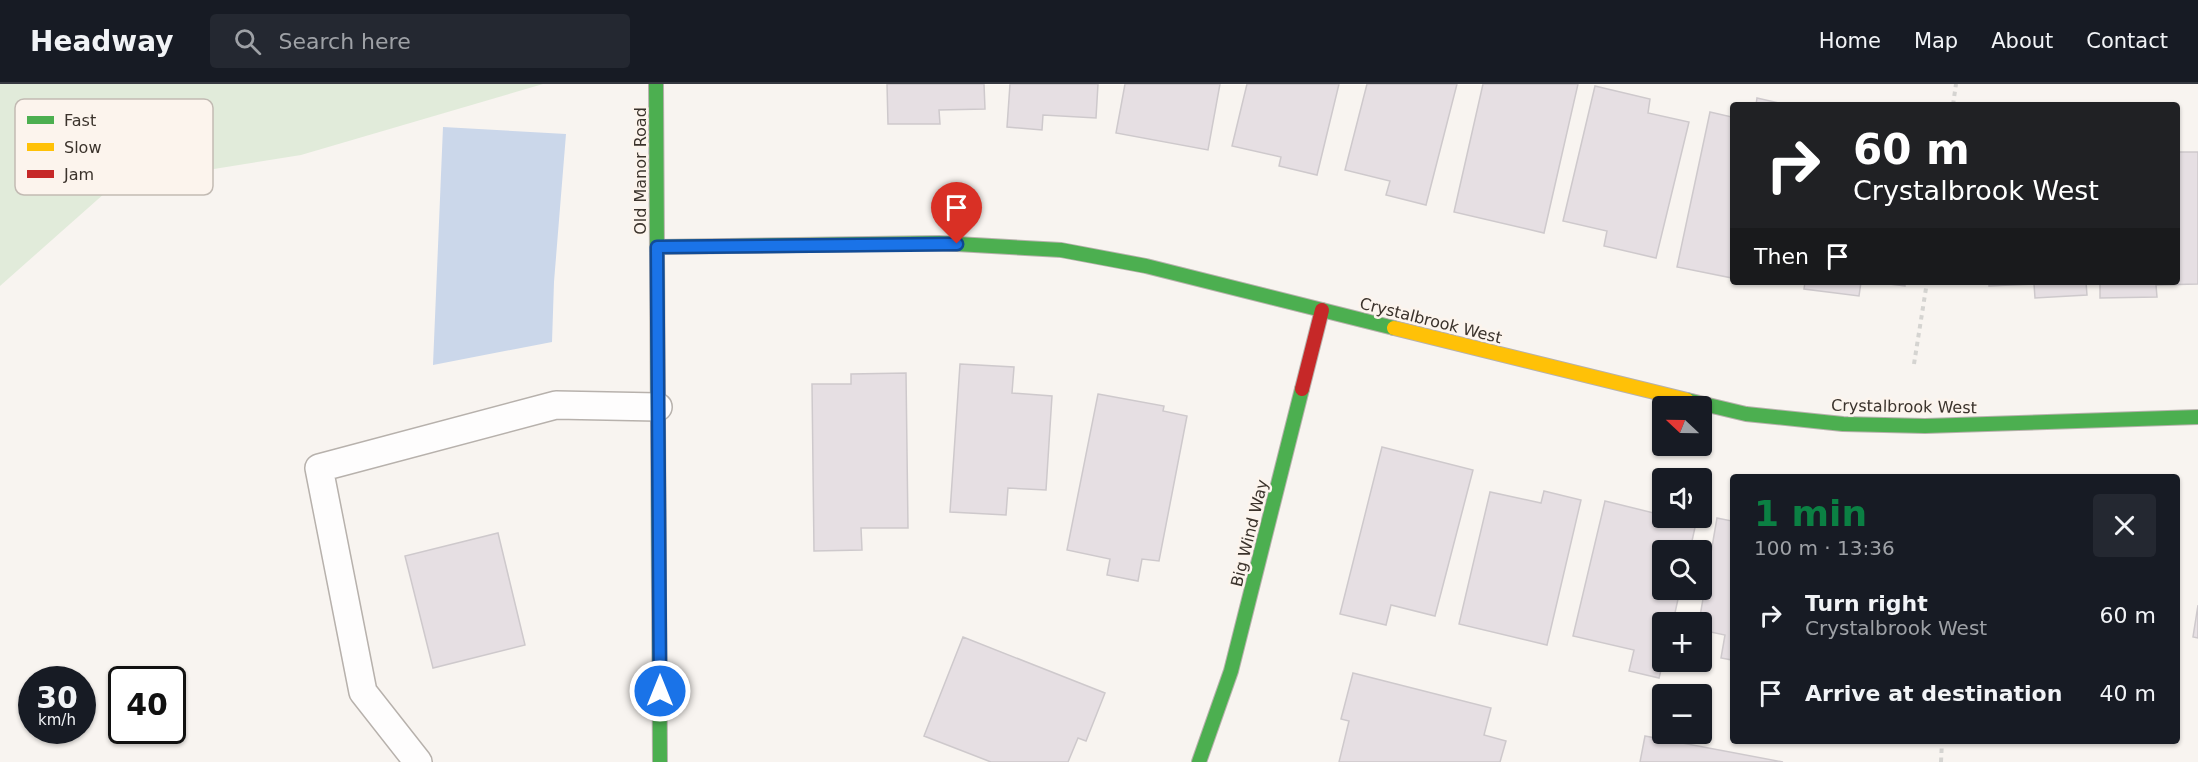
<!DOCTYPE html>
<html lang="en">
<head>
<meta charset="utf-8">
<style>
	:root { --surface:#171b24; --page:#242831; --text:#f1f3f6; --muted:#9ea1a6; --line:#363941; --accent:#0b8043 }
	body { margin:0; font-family:"DejaVu Sans",sans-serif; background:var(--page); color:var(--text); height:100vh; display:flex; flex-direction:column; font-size:22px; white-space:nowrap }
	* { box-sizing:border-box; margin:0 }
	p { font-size:20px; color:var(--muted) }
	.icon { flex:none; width:33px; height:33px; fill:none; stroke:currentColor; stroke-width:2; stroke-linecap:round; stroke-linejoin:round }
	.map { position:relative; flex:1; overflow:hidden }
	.drawer { position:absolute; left:1730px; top:390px; width:450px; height:270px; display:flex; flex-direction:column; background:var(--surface); border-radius:6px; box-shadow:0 2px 4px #0004 }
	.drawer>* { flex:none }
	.guide { position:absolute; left:1730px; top:18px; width:450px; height:183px; border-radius:6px; box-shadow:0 2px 4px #0004; background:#202124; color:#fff; overflow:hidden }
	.needle { width:39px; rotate:292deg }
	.controls { position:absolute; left:1652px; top:312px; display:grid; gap:12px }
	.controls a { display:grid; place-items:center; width:60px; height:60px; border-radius:6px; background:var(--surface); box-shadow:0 2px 4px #0004; font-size:30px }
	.speed { position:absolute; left:18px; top:582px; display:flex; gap:12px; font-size:30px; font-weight:700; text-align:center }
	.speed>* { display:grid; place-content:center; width:78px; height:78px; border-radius:50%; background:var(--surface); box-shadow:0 2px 4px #0004; line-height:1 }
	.speed small { font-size:15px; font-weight:400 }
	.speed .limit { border:3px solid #111; border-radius:9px; background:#fff; color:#111 }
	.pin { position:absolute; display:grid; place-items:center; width:51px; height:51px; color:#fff; margin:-62px -26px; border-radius:50% 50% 50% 0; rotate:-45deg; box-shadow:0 0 6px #0007 }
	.pin .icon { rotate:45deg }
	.me { position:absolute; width:66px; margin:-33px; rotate:0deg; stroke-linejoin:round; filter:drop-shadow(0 0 4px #0008) }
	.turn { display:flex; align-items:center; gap:21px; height:126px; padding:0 24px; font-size:27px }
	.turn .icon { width:78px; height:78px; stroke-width:2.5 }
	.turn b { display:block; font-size:42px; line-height:51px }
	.then { display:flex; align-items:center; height:57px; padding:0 24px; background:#0003; gap:12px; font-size:22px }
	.round { display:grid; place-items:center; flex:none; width:63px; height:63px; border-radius:6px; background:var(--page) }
	.summary { display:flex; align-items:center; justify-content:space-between; height:102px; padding:0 24px }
	h1 { font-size:36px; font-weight:600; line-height:45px; color:var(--accent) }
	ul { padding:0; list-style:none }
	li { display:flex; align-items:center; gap:18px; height:78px; padding:0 24px }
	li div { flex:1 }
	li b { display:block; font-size:22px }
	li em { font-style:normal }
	header { display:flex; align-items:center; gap:36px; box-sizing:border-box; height:84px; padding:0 30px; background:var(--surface); border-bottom:2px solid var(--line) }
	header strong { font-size:28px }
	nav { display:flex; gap:33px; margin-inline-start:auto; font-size:21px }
	.search { width:420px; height:54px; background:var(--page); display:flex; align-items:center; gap:15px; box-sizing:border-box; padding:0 21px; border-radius:6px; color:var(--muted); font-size:22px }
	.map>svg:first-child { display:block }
</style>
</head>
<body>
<header>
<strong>Headway</strong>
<div class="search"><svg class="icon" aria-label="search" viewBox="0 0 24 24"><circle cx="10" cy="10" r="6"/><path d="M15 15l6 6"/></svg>Search here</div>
<nav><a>Home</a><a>Map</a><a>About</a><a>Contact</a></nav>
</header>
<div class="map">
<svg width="2198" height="678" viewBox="0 0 2198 678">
	<rect width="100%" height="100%" fill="#f8f4f0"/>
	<path fill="#e1ebda" d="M0,0H543L301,71L114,101L0,202Z"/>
	<path fill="#cbd7ea" d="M443,43L566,50L554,198L552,258L433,281Z"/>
	<path fill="#e6dfe3" stroke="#cec9cc" stroke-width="1.5" d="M887,0H984L985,25L939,26L940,40H888Z
		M1010,0H1098L1096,34L1043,31L1042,46L1007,43Z
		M1125,0H1220L1208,66L1116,49Z
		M1247,0H1339L1317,91L1279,82L1281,73L1232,62Z
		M1367,0H1457L1426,121L1386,111L1390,97L1345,86Z
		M1483,0H1578L1544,149L1454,128Z
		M1595,2L1650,15L1648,29L1689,38L1656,174L1604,162L1607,147L1563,137Z
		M1757,14L1788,21H1756Z
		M1710,28L1732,33V194L1677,183Z
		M2176,68H2198V200L2156,201L2157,213L2100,214V198H2176Z
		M1805,198H1861L1859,212L1804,205Z
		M1872,198H1905V202Z
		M1989,198H2086L2087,211L2035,214L2034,200L1989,202Z
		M960,280L1014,283L1012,309L1052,312L1046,406L1008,404L1006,431L950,428Z
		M906,289L908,444H861L862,466L814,467L812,300H851V290Z
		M1098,310L1164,322L1163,327L1187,332L1159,477L1142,475L1138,497L1107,491L1110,475L1067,466Z
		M1382,363L1473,386L1435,532L1391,521L1386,541L1340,530Z
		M1544,407L1581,416L1547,561L1459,540L1490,408L1541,419Z
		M1605,417L1662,431V434H1674L1696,439L1690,466H1662V506H1680L1673,538H1662L1663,578L1659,594L1629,587L1634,566L1573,552Z
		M1717,434L1732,437V576L1721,574L1725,551L1701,546V538H1699Z
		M498,449L525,561L433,584L405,472Z
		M2198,521V554L2193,553Z
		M963,553L1105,609L1086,657L1078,654L1068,678H991L924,652Z
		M1353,589L1491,624L1484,651L1506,657L1500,678H1339L1349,637L1341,635Z
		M1645,652L1783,678H1640Z"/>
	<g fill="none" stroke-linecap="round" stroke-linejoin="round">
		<defs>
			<path id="lane" d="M418,678L363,608L319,384L556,321L658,323"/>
			<path id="fast" d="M656,0L660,678
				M657,163L939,159L1061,166L1146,182L1394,244
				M1687,316L1746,330L1843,340L1925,342L2198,333
				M1199,678L1231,587L1302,305"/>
			<path id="slow" d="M1394,244L1687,316"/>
			<path id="jam" d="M1302,305L1322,226"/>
		</defs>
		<use href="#lane" stroke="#b7b1ac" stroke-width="30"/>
		<use href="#fast" stroke="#b7b1ac" stroke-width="16"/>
		<use href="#slow" stroke="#b7b1ac" stroke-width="16"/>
		<use href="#jam" stroke="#b7b1ac" stroke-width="16"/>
		<path stroke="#d5d4d1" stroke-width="4" stroke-dasharray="4.5 4.5" stroke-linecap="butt" d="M1953,21L1956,0
			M1914,280L1927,198
			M1941,678L1942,657"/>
		<use href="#lane" stroke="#fefdfd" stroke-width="27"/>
		<use href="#fast" stroke="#4caf50" stroke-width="14"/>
		<use href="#slow" stroke="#ffc107" stroke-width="14"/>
		<use href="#jam" stroke="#c62828" stroke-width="14"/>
	</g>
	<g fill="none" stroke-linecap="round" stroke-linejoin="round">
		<defs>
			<path id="route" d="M660,607L657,163L957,160"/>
		</defs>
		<use href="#route" stroke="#114b97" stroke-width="15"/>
		<use href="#route" stroke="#1a73e8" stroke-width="10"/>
	</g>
	<g text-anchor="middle" stroke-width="5" stroke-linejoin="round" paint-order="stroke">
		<g font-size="16" fill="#3b332c" stroke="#fcf4ed">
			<text transform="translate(640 87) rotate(-90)" y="6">Old Manor Road</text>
			<text transform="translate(1431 236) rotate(14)" y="6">Crystalbrook West</text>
			<text transform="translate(1904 322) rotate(1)" y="6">Crystalbrook West</text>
			<text transform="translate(1249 449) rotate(-76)" y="6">Big Wind Way</text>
		</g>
	</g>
	<rect x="15" y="15" width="198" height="96" rx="9" fill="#fcf4ed" stroke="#c2bab3" stroke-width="1.5"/>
	<rect x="27" y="32" width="27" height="8" fill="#4caf50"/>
	<rect x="27" y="59" width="27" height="8" fill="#ffc107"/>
	<rect x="27" y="86" width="27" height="8" fill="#c62828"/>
	<g font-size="16" fill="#3b332c">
		<text x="64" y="42">Fast</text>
		<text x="64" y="69">Slow</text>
		<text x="64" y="96">Jam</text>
	</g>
</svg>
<div class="controls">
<a><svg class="needle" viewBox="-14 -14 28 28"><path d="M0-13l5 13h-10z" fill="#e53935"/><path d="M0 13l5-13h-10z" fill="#9ea1a6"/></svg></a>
<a><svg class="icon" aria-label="sound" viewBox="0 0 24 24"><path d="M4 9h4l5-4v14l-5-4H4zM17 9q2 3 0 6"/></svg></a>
<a><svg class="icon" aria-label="search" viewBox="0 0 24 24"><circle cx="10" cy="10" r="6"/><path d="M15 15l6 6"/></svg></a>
<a>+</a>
<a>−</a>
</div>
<div class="speed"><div>30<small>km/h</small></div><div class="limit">40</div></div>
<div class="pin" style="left:957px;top:160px;background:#d93025"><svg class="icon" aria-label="arrive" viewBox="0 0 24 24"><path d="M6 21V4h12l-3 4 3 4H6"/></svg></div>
<svg class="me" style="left:660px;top:607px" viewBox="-20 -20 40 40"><circle r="17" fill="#1a73e8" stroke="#fff" stroke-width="3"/><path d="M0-11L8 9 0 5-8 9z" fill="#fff"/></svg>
<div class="guide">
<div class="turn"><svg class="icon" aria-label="right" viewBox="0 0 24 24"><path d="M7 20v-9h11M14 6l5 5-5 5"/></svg><div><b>60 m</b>Crystalbrook West</div></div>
<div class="then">Then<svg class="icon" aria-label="arrive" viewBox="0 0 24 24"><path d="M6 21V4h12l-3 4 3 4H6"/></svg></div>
</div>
<section class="drawer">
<div class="summary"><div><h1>1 min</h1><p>100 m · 13:36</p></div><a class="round"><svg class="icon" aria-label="close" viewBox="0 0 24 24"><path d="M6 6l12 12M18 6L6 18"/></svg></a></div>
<ul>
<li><svg class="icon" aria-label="right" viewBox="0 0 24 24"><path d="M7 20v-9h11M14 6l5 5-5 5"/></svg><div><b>Turn right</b><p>Crystalbrook West</p></div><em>60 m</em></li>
<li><svg class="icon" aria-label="arrive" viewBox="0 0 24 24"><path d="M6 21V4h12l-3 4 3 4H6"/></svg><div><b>Arrive at destination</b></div><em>40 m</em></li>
</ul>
</section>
</div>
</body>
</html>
